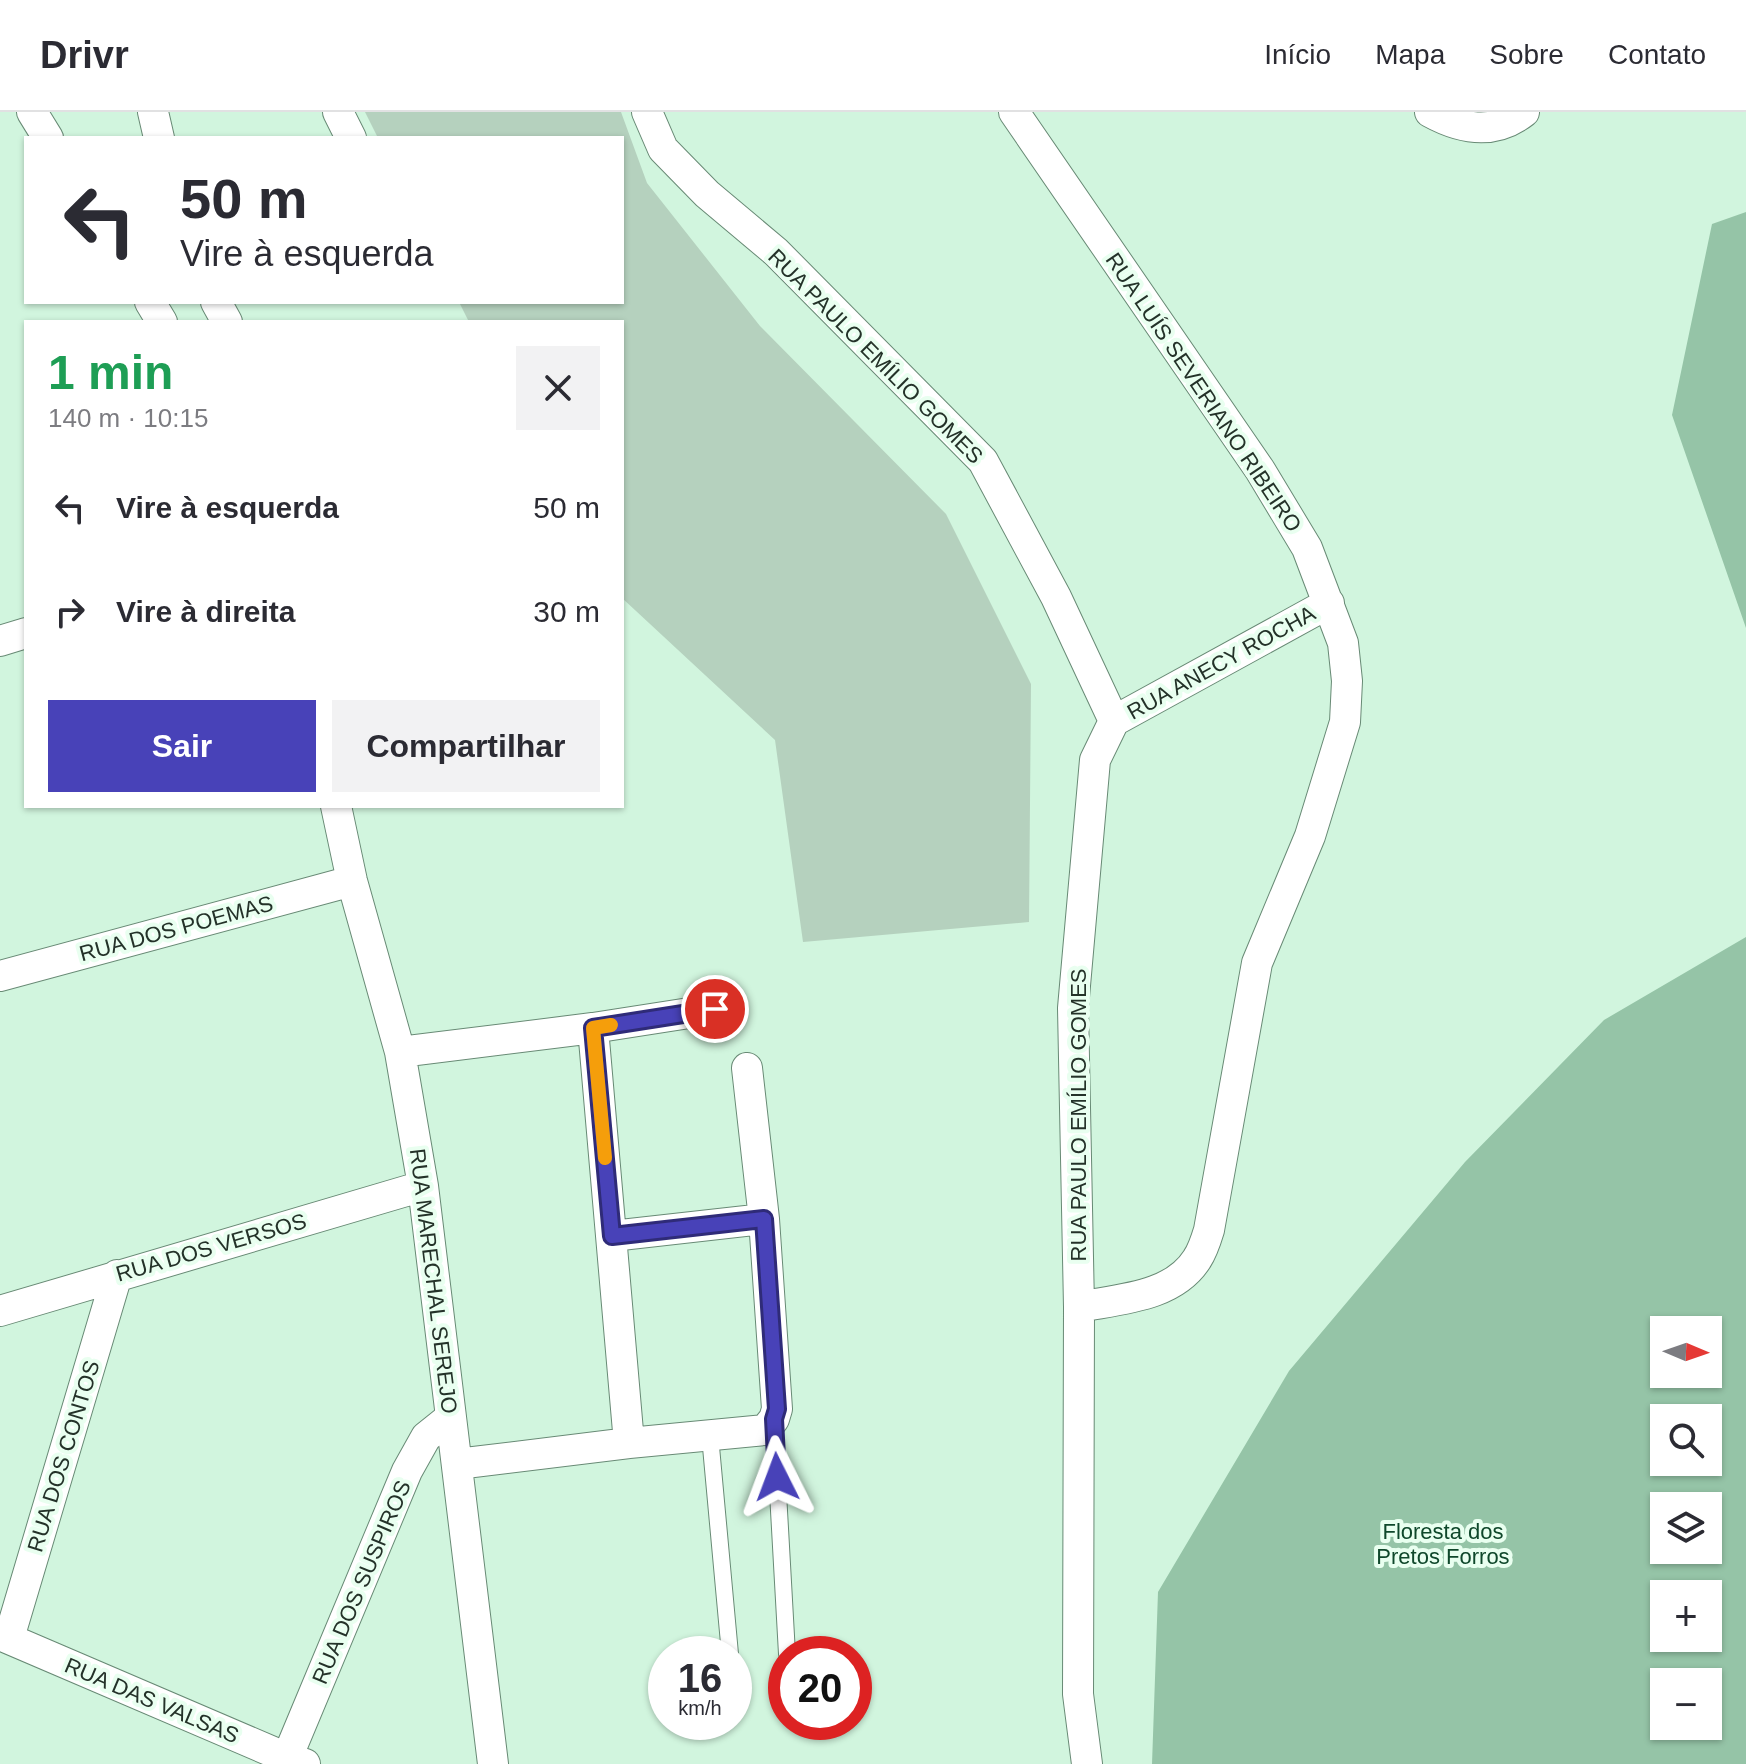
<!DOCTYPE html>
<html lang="pt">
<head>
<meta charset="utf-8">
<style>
	:root { --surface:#fff; --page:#f2f2f3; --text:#2b2b33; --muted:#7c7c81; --line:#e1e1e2; --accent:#4842b8 }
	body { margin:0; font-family:Helvetica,sans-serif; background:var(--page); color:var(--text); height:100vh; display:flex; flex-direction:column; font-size:30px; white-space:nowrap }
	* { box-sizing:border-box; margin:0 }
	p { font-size:26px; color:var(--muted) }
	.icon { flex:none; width:44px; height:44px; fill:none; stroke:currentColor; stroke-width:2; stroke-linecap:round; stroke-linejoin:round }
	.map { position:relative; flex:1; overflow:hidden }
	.sheet { position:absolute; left:24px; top:208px; width:600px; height:488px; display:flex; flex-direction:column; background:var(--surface); border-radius:0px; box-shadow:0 2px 6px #0004 }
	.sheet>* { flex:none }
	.top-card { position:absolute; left:24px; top:24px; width:600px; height:168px; border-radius:0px; box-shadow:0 2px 6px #0004; background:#fff; color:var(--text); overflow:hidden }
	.needle { width:52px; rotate:92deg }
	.fabs { position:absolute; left:1650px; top:1204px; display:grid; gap:16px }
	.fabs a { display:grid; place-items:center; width:72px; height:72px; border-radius:0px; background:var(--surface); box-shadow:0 2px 6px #0004; font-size:40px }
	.speed { position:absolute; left:648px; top:1524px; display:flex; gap:16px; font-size:40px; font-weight:700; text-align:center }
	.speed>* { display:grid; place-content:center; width:104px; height:104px; border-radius:50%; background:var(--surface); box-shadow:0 2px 6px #0004; line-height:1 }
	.speed small { font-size:20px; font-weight:400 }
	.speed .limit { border:12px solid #d22; background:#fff; color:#111 }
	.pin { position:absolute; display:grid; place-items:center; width:68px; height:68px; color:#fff; margin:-34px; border:4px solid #fff; border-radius:50%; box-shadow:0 2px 8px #0007 }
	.me { position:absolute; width:88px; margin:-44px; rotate:357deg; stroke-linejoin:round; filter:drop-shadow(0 0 6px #0008) }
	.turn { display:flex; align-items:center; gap:28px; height:168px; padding:0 24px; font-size:36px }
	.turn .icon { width:104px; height:104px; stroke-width:2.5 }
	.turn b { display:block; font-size:56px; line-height:68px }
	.round { display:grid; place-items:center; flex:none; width:84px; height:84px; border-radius:0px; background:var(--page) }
	.head { display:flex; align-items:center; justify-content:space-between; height:136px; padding:0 24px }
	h1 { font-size:48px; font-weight:700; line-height:60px; color:#1e9e55 }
	.primary-button { display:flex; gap:16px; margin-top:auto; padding:16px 24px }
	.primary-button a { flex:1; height:92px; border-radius:0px; background:var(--accent); color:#fff; font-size:32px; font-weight:700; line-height:92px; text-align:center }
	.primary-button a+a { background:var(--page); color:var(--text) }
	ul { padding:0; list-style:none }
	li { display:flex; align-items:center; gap:24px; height:104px; padding:0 24px }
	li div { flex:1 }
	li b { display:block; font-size:30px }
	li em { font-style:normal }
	header { display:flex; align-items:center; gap:48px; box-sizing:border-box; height:112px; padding:0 40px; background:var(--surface); border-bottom:2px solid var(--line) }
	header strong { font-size:38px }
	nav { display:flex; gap:44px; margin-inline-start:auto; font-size:28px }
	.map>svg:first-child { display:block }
</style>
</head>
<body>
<header>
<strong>Drivr</strong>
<nav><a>Início</a><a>Mapa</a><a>Sobre</a><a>Contato</a></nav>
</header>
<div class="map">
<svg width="1746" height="1652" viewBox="0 0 1746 1652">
	<rect width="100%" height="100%" fill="#d1f5de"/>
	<path fill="#b5d1be" d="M365,0H621L647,71L760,214L946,402L1031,572L1029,810L803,830L775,628L622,486V210H469L459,190H622V26H378Z"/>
	<path fill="#95c4a7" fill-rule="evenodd" d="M1746,100V516L1672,303L1712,112Z
		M1746,825V1652H1152L1158,1480L1289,1259L1465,1050L1604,908ZM1664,1218H1708V1262H1664ZM1664,1306H1708V1350H1664ZM1664,1394H1708V1438H1664ZM1664,1482H1708V1526H1664ZM1664,1570H1708V1614H1664Z"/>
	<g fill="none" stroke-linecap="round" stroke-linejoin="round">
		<defs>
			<path id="service" d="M774,1309L787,1542
				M710,1324L730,1542"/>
			<path id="minor" d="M32,0L48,26
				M153,0L159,26
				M338,0L351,26
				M647,0L663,37L707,82L776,140L983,349L1056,485L1114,609L1095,648L1073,896L1079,1195L1078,1582L1087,1652
				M1014,0L1260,358L1307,436L1343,531L1347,569L1345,610L1310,724L1257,851L1209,1118C1206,1128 1203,1138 1197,1147C1173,1185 1120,1187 1079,1195
				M1430,0C1461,17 1493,24 1524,0
				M150,190L162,210
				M216,190L227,210
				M0,529L26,521
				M1114,609L1329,491
				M336,694L352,769L400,940L423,1074L493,1652
				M0,864L352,769
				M593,916L629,1331
				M400,940L593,916L715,897
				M612,1124L764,1107
				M0,1199L423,1074
				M457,1352L629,1331L765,1318L774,1307L777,1297L764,1107L747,956
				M0,1523L287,1646L305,1652
				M9,1526L117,1163
				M287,1646L407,1359L426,1325L451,1305"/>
		</defs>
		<use href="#service" stroke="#688a75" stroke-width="18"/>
		<use href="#minor" stroke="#688a75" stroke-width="32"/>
		<use href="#service" stroke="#fff" stroke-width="16"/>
		<use href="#minor" stroke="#fff" stroke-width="30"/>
	</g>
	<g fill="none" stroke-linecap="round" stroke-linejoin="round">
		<defs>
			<path id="route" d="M715,897L593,916L612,1124L764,1107L777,1297L774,1307L777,1365"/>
		</defs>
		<use href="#route" stroke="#2f2b78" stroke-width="20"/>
		<use href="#route" stroke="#4842b8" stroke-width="14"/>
		<path stroke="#f59e0b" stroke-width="14" d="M605,1046L593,916L611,913"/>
	</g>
	<g text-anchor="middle" stroke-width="8" stroke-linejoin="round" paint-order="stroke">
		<g font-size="22" fill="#243229" stroke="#e9fff0">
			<text transform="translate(876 244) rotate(45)" y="8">RUA PAULO EMÍLIO GOMES</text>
			<text transform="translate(1204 280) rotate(56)" y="8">RUA LUÍS SEVERIANO RIBEIRO</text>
			<text transform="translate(1221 550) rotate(-29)" y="8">RUA ANECY ROCHA</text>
			<text transform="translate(176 816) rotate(-15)" y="8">RUA DOS POEMAS</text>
			<text transform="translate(1078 1003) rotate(-90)" y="8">RUA PAULO EMÍLIO GOMES</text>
			<text transform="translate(211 1135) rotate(-16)" y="8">RUA DOS VERSOS</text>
			<text transform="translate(434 1169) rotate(83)" y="8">RUA MARECHAL SEREJO</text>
			<text transform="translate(63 1344) rotate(-73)" y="8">RUA DOS CONTOS</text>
			<text transform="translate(361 1470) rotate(-67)" y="8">RUA DOS SUSPIROS</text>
			<text transform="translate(152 1588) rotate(23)" y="8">RUA DAS VALSAS</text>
		</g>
		<g font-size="22" fill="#0f482b" stroke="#e9fff0">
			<text x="1443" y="1427">Floresta dos<tspan x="1443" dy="25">Pretos Forros</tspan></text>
		</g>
	</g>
</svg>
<div class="fabs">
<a><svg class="needle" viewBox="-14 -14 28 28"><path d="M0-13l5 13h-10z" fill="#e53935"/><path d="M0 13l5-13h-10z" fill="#7c7c81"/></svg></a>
<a><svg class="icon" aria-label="search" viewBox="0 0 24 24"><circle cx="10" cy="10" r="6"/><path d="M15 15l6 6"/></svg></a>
<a><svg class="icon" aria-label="layers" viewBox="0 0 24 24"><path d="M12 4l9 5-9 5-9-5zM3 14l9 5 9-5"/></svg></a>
<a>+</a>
<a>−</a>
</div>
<div class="speed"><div>16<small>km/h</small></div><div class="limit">20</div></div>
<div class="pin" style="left:715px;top:897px;background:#d93025"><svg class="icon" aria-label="arrive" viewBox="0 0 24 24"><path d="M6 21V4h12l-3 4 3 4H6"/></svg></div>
<svg class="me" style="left:777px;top:1365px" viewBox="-20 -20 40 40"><path d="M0-17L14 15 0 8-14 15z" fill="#4842b8" stroke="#fff" stroke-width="4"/></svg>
<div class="top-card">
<div class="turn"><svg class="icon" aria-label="left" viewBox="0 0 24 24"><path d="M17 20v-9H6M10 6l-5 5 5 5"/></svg><div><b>50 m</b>Vire à esquerda</div></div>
</div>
<section class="sheet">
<div class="head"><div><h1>1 min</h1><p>140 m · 10:15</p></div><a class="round"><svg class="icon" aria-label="close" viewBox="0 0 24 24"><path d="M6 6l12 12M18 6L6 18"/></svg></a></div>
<ul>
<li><svg class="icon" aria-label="left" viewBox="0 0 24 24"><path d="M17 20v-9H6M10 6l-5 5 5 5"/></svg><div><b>Vire à esquerda</b></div><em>50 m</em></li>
<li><svg class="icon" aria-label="right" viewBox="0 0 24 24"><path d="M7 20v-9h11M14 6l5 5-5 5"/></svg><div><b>Vire à direita</b></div><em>30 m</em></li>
</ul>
<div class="primary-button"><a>Sair</a><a>Compartilhar</a></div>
</section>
</div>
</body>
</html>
